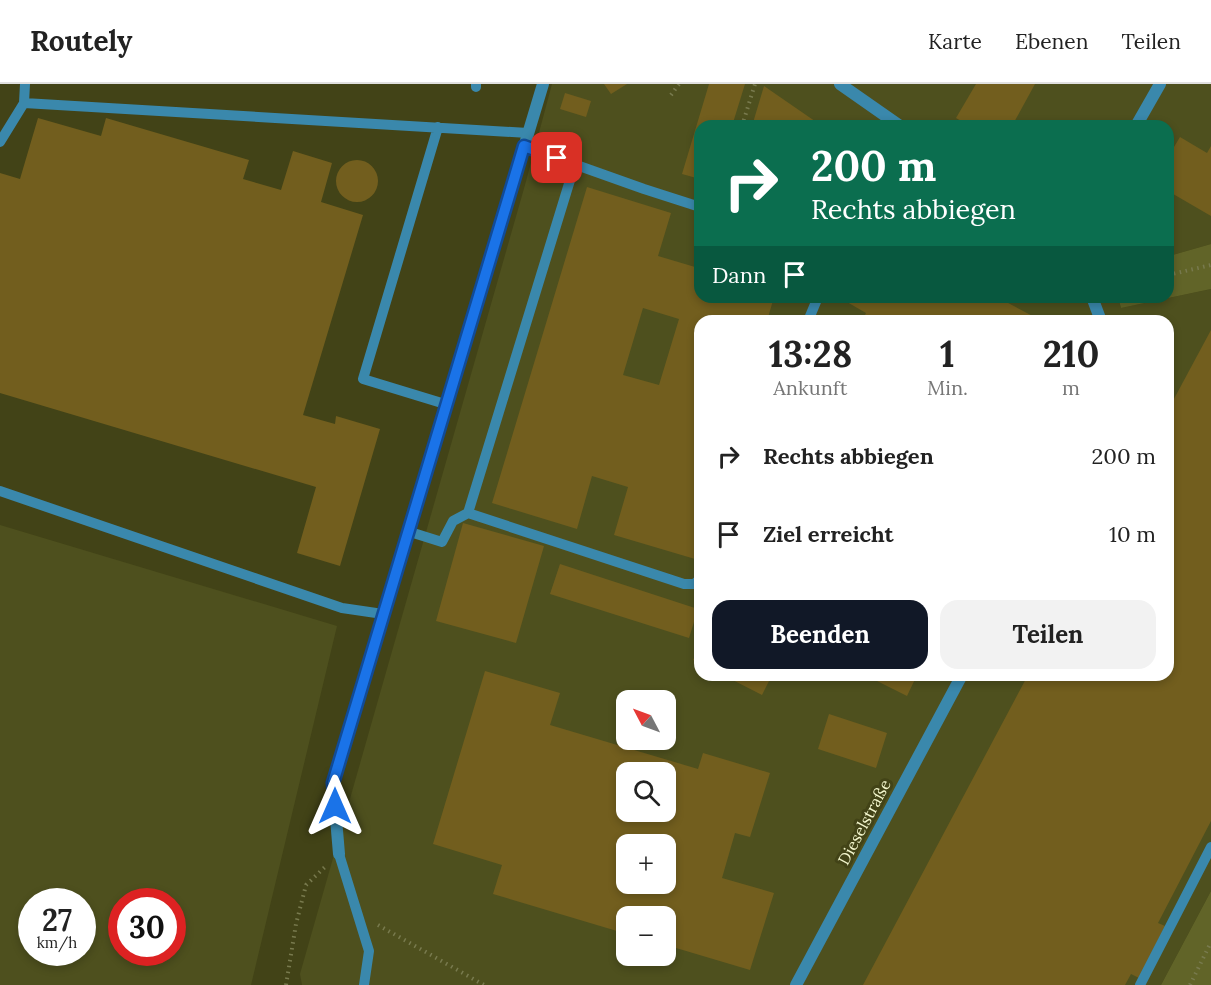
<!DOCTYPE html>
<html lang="de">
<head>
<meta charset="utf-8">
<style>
	:root { --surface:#fff; --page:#f2f2f2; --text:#222; --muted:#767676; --line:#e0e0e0; --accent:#111827 }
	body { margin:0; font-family:Lora,serif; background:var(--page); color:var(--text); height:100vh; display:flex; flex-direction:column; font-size:22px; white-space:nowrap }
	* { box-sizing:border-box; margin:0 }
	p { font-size:20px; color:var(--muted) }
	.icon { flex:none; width:33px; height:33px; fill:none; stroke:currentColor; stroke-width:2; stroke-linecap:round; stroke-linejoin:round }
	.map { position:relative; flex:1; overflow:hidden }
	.sheet { position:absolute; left:694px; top:231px; width:480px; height:366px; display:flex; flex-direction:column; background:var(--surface); border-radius:18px; box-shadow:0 3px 9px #0003 }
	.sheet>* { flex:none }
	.hud { position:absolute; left:694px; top:36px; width:480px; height:183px; border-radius:18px; box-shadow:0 3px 9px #0003; background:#0b6e4f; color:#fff; overflow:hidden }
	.needle { width:39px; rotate:311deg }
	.tools { position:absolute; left:616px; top:606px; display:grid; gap:12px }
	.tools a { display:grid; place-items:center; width:60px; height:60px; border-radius:12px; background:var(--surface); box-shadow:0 3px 9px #0003; font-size:30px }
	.speed { position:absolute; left:18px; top:804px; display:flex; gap:12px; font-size:30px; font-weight:700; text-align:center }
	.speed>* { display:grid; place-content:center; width:78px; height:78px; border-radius:50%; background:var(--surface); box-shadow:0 3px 9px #0003; line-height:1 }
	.speed small { font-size:15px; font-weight:400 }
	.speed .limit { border:9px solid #d22; background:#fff; color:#111 }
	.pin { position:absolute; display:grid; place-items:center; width:51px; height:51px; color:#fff; margin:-26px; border-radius:12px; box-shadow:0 3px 9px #0006 }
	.me { position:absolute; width:66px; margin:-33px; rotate:0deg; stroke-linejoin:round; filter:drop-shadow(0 0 4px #0008) }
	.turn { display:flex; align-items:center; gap:21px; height:126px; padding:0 18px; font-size:27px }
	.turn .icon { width:78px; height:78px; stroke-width:2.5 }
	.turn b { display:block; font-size:42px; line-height:51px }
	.then { display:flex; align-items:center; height:57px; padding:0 18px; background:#0003; gap:12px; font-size:22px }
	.eta { display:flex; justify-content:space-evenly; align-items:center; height:102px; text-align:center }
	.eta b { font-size:36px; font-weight:700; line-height:42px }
	.button { display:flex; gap:12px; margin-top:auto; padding:12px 18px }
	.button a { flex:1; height:69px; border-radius:18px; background:var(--accent); color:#fff; font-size:24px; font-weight:700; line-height:69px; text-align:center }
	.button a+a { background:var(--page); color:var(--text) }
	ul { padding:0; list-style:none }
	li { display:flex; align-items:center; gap:18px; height:78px; padding:0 18px }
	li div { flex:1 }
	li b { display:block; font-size:22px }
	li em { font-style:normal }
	header { display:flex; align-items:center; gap:36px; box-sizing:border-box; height:84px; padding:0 30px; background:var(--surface); border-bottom:2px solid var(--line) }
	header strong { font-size:28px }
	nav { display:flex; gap:33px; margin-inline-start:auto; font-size:21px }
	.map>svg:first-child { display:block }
</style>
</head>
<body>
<header>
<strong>Routely</strong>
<nav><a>Karte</a><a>Ebenen</a><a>Teilen</a></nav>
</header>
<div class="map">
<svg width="1211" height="901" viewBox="0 0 1211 901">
	<rect width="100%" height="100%" fill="#424317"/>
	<path fill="#4e501e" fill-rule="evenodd" d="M552,0H1211V160L1169,172L1168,42H700V213H1118L1121,224L1211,205V807L1161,901H302L300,890L525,101ZM700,237H1168V591H700ZM627,616H666V656H627ZM627,688H666V728H627ZM627,760H666V800H627ZM627,832H666V872H627Z
		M0,441L337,542L251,901H0ZM32,818H82V868H32ZM122,818H172V868H122Z"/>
	<path fill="#616428" d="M1211,160V205L1121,224L1118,213H1168L1169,172Z
		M1211,807V901H1161Z"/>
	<path fill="#725e1e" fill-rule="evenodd" d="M604,0H627L611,10Z
		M709,0H745L732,42H700V95L682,90Z
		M976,0H1035L1012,42H970L956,34Z
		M764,2L822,42H752Z
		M565,9L591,17L586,33L560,25Z
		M38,34L101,52L106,34L249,76L243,95L281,106L293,67L332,79L321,118L363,131L303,331L335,340L336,332L380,345L340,482L297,469L316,403L0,309V89L20,95Z
		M1180,53L1207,69L1211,62V132L1168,107V73Z
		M336 97a21 21 0 1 1 42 0a21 21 0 1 1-42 0Z
		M587,103L671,129L658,172L695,183L700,166V213H774L767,237H700V456L695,475L614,451L628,403L592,392L577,445L492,419ZM643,224L679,235L659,301L623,291Z
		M850,213H997L1042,237H867L863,235L866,229L847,218Z
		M1211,246V737L1158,839L1165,842L1139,894L1131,890L1125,901H863L1028,591H1168V326Z
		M463,439L544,462L516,559L436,537Z
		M560,480L698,525L689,554L550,510Z
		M700,562V579L693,576Z
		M485,587L560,609L550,641L698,685L703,669L770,689L750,753L735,749L722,794L774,809L750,886L666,861V832H627V850L493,810L502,781L433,760ZM627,688H666V728H627ZM627,760H666V800H627Z
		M723,591H772L762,611Z
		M875,591H917L907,612L873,595Z
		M829,630L887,649L876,684L818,665Z"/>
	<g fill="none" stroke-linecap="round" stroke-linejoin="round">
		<path stroke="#787a4e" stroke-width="4" stroke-dasharray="1.5 4.5" stroke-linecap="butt" d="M671,11L679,0
			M742,42L755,0
			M1168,191L1211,181
			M378,841L484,901
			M286,901L296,840L306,801L325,783
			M1190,901L1211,858"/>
		<path stroke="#3a88ac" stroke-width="10" d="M476,3V0
			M24,19L528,49
			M438,43L363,295L445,320
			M0,58L24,19L25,0
			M523,62L644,105L700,123
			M808,237L818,213
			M0,407L342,524L383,530
			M468,429L575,80
			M407,447L442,458L453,437L468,429L684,500H694L700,495
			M339,770L369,867L364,901
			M1140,901L1211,763"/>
		<path stroke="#3a88ac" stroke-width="12" d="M840,0L900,42
			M1136,42L1160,0
			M1092,213L1101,237
			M339,770L333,699L543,0
			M796,901L962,591"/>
	</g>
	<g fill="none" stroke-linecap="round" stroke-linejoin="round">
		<defs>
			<path id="route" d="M335,722L333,699L524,62L557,74"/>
		</defs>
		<use href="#route" stroke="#114b97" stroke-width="15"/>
		<use href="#route" stroke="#1a73e8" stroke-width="10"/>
	</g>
	<g text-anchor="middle" stroke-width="6" stroke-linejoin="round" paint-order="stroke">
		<g font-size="16" fill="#f4f7ce" stroke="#424317">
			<text transform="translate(864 738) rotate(-62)" y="6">Dieselstraße</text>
		</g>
	</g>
</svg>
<div class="tools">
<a><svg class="needle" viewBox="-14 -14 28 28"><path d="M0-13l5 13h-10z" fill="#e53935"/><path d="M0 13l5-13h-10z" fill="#767676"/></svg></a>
<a><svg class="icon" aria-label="search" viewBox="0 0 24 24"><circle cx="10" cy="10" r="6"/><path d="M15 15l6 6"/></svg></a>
<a>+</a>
<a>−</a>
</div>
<div class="speed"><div>27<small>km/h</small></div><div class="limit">30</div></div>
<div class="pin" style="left:557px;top:74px;background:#d93025"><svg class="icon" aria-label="arrive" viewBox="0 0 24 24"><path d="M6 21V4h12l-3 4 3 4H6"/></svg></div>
<svg class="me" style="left:335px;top:722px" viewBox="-20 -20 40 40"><path d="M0-17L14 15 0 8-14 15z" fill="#1a73e8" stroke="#fff" stroke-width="4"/></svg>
<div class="hud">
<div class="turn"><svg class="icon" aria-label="right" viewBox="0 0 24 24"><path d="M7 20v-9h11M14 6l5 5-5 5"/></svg><div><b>200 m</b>Rechts abbiegen</div></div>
<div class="then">Dann<svg class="icon" aria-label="arrive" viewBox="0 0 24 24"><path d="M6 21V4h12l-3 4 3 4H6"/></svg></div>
</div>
<section class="sheet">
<div class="eta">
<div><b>13:28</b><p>Ankunft</p></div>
<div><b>1</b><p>Min.</p></div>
<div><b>210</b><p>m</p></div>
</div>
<ul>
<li><svg class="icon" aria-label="right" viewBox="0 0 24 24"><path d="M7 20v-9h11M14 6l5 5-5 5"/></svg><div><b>Rechts abbiegen</b></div><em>200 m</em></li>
<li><svg class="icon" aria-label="arrive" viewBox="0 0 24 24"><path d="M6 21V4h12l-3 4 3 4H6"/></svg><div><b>Ziel erreicht</b></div><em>10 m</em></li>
</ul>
<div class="button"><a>Beenden</a><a>Teilen</a></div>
</section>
</div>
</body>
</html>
